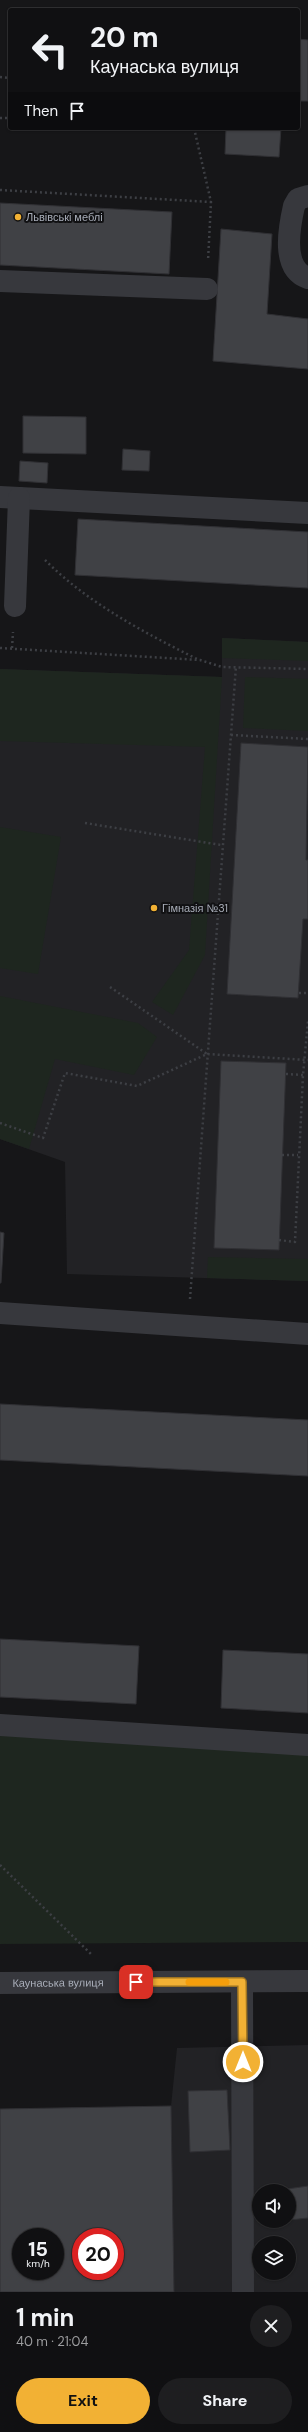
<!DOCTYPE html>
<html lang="en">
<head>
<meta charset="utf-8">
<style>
	:root { --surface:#101012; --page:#1e1e20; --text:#f1f3f6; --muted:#9c9d9f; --line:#303032; --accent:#f2b134 }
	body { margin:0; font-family:"DM Sans",sans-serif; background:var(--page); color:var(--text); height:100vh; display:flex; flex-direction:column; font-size:15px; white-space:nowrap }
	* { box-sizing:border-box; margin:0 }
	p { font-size:13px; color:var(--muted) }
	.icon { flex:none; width:22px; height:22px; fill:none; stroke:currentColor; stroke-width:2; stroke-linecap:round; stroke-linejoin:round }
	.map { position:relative; height:2292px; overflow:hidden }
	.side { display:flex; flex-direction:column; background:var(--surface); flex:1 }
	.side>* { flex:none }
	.top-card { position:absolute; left:8px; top:8px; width:292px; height:122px; border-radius:4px; box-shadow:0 1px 3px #0004,0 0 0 1px var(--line); background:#101012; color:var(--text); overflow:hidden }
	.buttons { position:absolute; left:252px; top:2184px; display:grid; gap:8px }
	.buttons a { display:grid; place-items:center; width:44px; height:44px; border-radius:50%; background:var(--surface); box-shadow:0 1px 3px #0004,0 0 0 1px var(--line); font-size:20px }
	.speed { position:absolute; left:12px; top:2228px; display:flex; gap:8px; font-size:20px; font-weight:700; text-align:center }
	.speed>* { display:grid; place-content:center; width:52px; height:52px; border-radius:50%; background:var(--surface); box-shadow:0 1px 3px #0004,0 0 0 1px var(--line); line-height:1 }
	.speed small { font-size:10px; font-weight:400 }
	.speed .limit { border:6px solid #d22; background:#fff; color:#111 }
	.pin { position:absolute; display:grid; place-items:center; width:34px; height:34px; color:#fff; margin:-17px; border-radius:8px; box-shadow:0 2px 6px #0006 }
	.me { position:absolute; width:44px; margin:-22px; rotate:0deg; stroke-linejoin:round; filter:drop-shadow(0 0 3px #0008) }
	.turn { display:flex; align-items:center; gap:14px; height:84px; padding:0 16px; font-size:18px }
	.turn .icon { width:52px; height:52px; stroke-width:2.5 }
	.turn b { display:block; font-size:28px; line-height:34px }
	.then { display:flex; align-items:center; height:38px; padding:0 16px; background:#0003; gap:8px; font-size:15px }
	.round { display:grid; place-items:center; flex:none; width:42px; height:42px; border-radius:21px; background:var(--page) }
	.head { display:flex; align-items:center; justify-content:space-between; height:68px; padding:0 16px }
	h1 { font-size:24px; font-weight:700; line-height:30px }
	.action { display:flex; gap:8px; margin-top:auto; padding:8px 16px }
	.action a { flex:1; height:46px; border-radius:24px; background:var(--accent); color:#111; font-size:16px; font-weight:700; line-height:46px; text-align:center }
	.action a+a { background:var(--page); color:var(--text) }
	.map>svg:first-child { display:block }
</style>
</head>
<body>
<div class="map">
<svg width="308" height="2292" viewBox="0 0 308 2292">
	<rect width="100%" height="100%" fill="#161618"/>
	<path fill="#222225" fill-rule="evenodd" d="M222,638L308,642V1281L67,1274L65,1162L0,1139V669L222,677Z
		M308,2045V2292H0V2109L171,2106L177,2048ZM259,2191H289V2221H259ZM21,2237H55V2271H21ZM81,2237H115V2271H81ZM259,2243H289V2273H259Z"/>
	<path fill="#1e261f" d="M222,638L308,642V661L222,658Z
		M0,669L222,677L205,955L173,1015L152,1002L189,950L205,747L0,741Z
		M245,677L308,679V731L243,728Z
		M0,827L61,837L38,974L0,968Z
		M0,996L138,1023L157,1037L134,1075L55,1059L29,1149L0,1139Z
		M208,1257L308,1259V1281L207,1278Z
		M0,1732L308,1751V1942L0,1944Z"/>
	<path fill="#404145" stroke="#303034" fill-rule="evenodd" d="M298,39L308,40V101H298Z
		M226,128H281L279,157L225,154Z
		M0,203L172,212L169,274L0,265Z
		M221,229L272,234L267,314L308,319V369L213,361Z
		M23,416L86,417V454L23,453Z
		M123,449L150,451L149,471L122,470Z
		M20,461L48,463L47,483L19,481Z
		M78,519L308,532V588L75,575Z
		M241,743L308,747L306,860H308V919H303L298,998L227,994Z
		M221,1061L286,1063L279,1250L214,1248Z
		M0,1232L4,1233L1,1283H0Z
		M0,1404L308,1420V1476L0,1460Z
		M0,1639L139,1646L136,1704L0,1697Z
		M223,1650L308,1654V1713L221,1708Z
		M227,2090L230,2150L190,2152L188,2091Z
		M171,2106L174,2292H0V2109ZM21,2237H55V2271H21ZM81,2237H115V2271H81Z
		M308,2186V2218L289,2220V2191L280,2190Z"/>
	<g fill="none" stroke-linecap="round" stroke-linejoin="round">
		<path stroke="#3d3f44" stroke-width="2.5" stroke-dasharray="2 3" stroke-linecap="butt" d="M0,77L10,78
			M0,118H10
			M194,128L211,202L208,261
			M0,190L211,202
			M45,560C88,603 143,632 197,659
			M0,648L200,660L222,667L308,669
			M12,648L13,632
			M231,735L308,739
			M85,823L221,845
			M110,987L207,1054
			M299,993H308
			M286,1074L303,1075
			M0,1123L43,1138L65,1073L137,1086L207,1054L308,1060
			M282,1155H298
			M279,1240L295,1242L303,1075L308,1021
			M190,1299L236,666
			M0,1865L91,1954"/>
		<g stroke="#37383d" stroke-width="22">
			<path d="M308,196L298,199L294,206C289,228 281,269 308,278"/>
			<path d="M0,281L207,289"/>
			<path d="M0,497L308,513"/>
			<path d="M15,606L19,498"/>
			<path d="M0,1313L308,1334"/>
			<path d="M0,1725L308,1745"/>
			<path d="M242,1982L243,2292"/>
			<path id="s1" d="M0,1983L308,1981"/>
		</g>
	</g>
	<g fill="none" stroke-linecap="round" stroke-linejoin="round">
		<defs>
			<path id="route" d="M136,1982H242L243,2062"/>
		</defs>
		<use href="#route" stroke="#9d7322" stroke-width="10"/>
		<use href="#route" stroke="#f2b134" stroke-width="7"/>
		<path stroke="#f59e0b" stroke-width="7" d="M189,1982H226"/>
	</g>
	<g fill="#f2b134" stroke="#111113" stroke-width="1.5">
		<circle cx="18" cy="217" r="4"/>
		<circle cx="154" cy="908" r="4"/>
	</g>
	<g text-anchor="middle" stroke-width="4" stroke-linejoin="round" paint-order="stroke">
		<g font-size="11" fill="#a8adb8" stroke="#111113" text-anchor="start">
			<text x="26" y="221">Львівські меблі</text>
			<text x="162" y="912">Гімназія №31</text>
		</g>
		<g font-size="11" fill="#a8adb8" stroke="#111113">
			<text dy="4" stroke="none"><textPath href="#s1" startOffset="58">Каунаська вулиця</textPath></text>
		</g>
	</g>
</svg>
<div class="buttons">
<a><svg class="icon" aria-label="sound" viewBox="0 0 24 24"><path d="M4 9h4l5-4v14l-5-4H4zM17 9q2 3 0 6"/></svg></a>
<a><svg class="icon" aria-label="layers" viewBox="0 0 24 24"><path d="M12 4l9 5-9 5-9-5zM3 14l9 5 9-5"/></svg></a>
</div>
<div class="speed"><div>15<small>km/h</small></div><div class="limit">20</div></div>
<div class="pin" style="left:136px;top:1982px;background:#d93025"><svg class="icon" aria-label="arrive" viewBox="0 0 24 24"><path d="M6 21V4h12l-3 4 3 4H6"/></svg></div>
<svg class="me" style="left:243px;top:2062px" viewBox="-20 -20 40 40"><circle r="17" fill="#f2b134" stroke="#fff" stroke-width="3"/><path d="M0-11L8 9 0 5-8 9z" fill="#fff"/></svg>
<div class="top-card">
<div class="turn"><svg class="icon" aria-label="left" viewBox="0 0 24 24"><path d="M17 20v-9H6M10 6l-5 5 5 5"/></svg><div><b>20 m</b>Каунаська вулиця</div></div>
<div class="then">Then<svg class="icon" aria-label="arrive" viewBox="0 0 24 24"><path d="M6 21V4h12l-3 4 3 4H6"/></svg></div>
</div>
</div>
<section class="side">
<div class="head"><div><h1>1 min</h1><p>40 m · 21:04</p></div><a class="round"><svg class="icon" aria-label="close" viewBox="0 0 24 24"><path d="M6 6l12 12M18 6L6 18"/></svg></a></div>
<div class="action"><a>Exit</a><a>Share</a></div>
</section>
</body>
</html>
